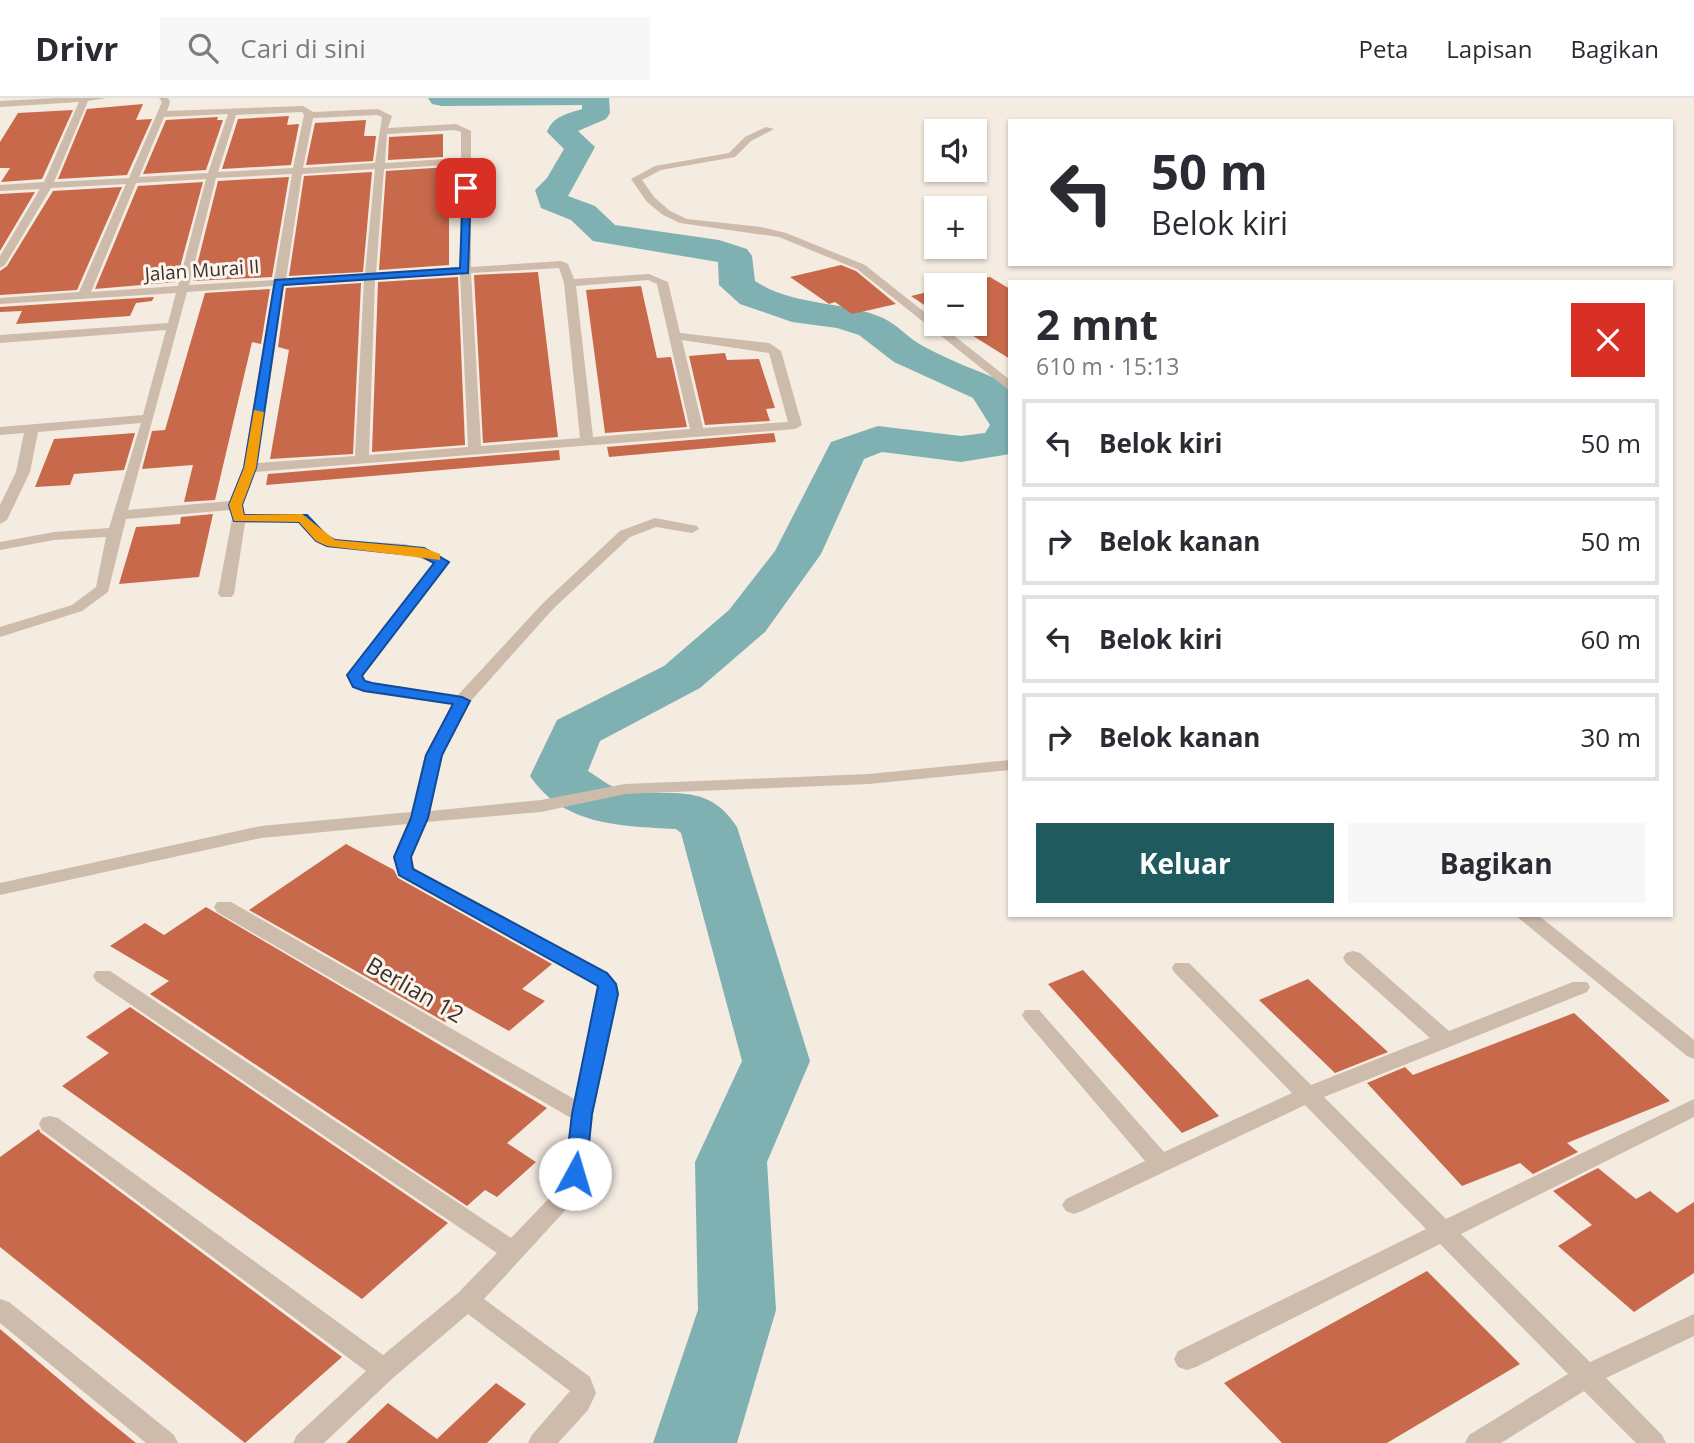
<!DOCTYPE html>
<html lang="id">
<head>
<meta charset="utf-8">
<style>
	:root { --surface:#fff; --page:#f7f7f7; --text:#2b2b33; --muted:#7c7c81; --line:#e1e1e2; --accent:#1f5a5e }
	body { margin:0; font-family:"Open Sans",sans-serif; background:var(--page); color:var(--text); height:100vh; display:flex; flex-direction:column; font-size:26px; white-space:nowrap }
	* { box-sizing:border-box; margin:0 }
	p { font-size:23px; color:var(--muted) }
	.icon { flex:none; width:38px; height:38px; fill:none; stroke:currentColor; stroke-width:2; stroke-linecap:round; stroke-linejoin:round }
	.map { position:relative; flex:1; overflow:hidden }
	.details { position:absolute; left:1008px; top:182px; width:665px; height:637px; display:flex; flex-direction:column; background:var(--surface); border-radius:0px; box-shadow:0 2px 5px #0004 }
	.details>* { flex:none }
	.guide { position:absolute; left:1008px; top:21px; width:665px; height:147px; border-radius:0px; box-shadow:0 2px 5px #0004; background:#fff; color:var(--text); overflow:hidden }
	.tools { position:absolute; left:924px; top:21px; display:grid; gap:14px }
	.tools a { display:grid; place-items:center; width:63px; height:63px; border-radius:0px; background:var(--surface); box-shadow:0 2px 5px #0004; font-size:35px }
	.pin { position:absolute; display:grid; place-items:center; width:60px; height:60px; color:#fff; margin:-30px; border-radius:14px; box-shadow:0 4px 10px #0006 }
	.me { position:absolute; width:77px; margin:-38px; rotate:6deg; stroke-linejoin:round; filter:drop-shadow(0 0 5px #0008) }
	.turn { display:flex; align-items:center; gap:24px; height:147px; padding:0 28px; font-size:32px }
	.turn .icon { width:91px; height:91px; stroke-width:2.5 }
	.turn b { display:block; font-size:49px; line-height:60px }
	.round { display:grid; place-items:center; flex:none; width:74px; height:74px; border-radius:0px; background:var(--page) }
	.summary { display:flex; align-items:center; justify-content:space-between; height:119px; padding:0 28px }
	h1 { font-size:42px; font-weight:700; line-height:52px }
	.button { display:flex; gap:14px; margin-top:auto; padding:14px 28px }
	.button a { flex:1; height:80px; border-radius:0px; background:var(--accent); color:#fff; font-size:28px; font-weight:700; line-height:80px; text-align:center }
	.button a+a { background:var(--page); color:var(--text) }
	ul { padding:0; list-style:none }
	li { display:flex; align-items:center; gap:21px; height:88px; margin:0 14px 10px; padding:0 14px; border:4px solid var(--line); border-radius:0px }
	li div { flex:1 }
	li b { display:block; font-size:26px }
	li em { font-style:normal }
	header { display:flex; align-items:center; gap:42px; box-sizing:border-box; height:98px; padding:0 35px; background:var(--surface); border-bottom:2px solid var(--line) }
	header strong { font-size:33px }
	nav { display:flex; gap:38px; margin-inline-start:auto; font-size:24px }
	.search { width:490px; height:63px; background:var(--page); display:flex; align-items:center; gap:18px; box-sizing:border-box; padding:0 24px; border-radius:0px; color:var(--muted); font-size:26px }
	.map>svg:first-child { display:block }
</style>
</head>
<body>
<header>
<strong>Drivr</strong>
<div class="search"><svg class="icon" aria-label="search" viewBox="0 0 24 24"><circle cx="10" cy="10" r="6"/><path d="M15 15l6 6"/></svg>Cari di sini</div>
<nav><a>Peta</a><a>Lapisan</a><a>Bagikan</a></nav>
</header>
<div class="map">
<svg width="1694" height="1345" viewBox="0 0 1694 1345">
	<rect width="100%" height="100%" fill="#f4ebe1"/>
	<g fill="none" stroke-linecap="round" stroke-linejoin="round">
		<path fill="#7fb0b2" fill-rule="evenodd" d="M428,0H609L610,15L606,21L578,33L595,49L568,98L595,108L615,127L719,142L747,151L752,158L755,183C794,209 841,202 883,220C898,227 909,241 923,248C948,262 976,272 1002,283L1010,294V356L961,364L882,354L864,361L821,456L765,534L700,590L600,643L588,673C598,679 611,690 622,692C669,701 706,681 737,729L810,963L767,1064L776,1212L737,1345H653L698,1212L695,1064L742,963L681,735L676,731C621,728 564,728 530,678L557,622L664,568L729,512L775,453L831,344L878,328L961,338L985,335L990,327L973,300L894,264L859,237L837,230L792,224L740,206L719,187L718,164L593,143L571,122L541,110L535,92L547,80L564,51L547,34C553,18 567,16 582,11V7L442,8L432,6Z"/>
	</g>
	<path fill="#c8694b" d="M143,6L136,22L152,21L127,77L58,81L87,11Z
		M73,12L42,81L1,84L10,70H0V44L18,15Z
		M289,18L287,27L299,26L291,67L222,71L238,21Z
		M218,19L217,22H223L206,72L143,76L166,22Z
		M366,22L364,38H376L373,63L306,67L315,25Z
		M443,36V59L388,62L389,39Z
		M449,69V167L379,172L386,73Z
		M372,74L363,174L289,178L304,78Z
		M289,79L272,179L193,183L218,83Z
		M203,84L176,184L95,191L138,88Z
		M122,89L77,192L0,197V173L7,168L53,93Z
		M35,94L0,153V96Z
		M841,167L856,173L896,206L852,216L835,204L829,206L790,179Z
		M538,174L558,339L483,345L474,177Z
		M458,179L465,347L372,354L378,184Z
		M990,179L1010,191V261L954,226H975V187H957Z
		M361,185L353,356L270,361L289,252L278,249L286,190Z
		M641,188L657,260L671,259L687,329L605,335L586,192Z
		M270,191L261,246L252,244L215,402L184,404L193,367L142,371L152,333L165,332L205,195Z
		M936,192V215L911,198Z
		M154,199L152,203L136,205L130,218L16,226L22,213L0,214V209Z
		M725,255L727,262L759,261L775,310L766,311L770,323L705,327L689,258Z
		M135,335L124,372L74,376L70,387L35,389L54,341Z
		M774,335L776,344L609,359L607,349Z
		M559,352L560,362L266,387L268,376Z
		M213,416L199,479L119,486L136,429L180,426L181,419Z
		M346,746L394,772L398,780L552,866L522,891L545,903L509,933L465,908L445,924L249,812Z
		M206,809L547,1010L507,1045L536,1064L497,1099L485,1092L467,1108L150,896L169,883L110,848L145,825L164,837Z
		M1083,872L1219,1018L1182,1035L1048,886Z
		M1308,881L1388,954L1335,975L1259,902Z
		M130,909L448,1125L362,1201L62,988L109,955L86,939Z
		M1574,915L1670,1003L1567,1045L1578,1054L1533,1076L1520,1065L1462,1088L1367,985L1405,969L1413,977Z
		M39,1031L40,1034L342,1259L245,1345L0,1149V1059Z
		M1598,1070L1636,1101L1650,1093L1677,1115L1694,1104V1175L1634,1214L1558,1148L1592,1127L1553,1093Z
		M1427,1173L1520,1266L1387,1345H1282L1224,1285Z
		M0,1231L94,1311L136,1345H0Z
		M496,1285L526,1306L487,1345H346L388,1305L437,1341Z"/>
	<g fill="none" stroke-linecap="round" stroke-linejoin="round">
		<path fill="#cdbbac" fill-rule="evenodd" d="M57,0H106L88,3L54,84L129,80L162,4L159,0H168L170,4L167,13L303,8L313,14L378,11L392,18L388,30L456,26L471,33V169L561,163L568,166L574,181L649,176L668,184L680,235L769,245L781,253L802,327L795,331L255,374L243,407L245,417L302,416L335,442L405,446L437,455L449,464L444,472L363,577L365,583L373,585L458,597L543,505L620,433L655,420L697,428L699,431L692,435L656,429L630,439L553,511L469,605L443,657L430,713L541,702L625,686L869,676L1010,662V672L869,686L625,696L541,714L426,724L411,759L415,771L607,875L617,886L618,896L593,1016L586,1077L572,1105L484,1201L590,1279L596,1295L588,1312L558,1345H528L532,1337L570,1293L468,1216L393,1280L324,1345H293L297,1337L366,1273L42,1032L39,1026L42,1020L50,1018L58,1020L383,1257L458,1195L497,1155L96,883L93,878L96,873H110L511,1140L556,1093L564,1077L571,1020L217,814L214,809L217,804H231L574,1001L598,896L597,889L593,885L399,778L393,759L407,726L261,740L0,797V785L261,728L411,714L425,657L452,607L364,593L352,589L347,577L434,465L405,455L327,449L316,443L298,424L245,425L234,496L231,499H221L218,496L232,421L230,412L126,421L108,494L82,513L0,539V529L72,507L96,489L106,439L54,442L0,452V444L54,434L109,430L141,325L38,334L30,374L7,422L0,426V407L16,374L24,335L0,337V329L143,317L166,232L0,245V237L168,225L176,195L0,206V200L79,194L126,86L51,90L5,167L0,170V158L40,91L0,93V87L44,84L79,4L0,9V3ZM302,14L304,17L293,70L218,74L236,17ZM228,16L208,75L139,79L164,19ZM377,17L382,19L375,65L303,70L313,20ZM455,32L461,34V60L385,65L387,36ZM461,66L460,169L376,175L384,71ZM375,71L365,176L286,181L302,76ZM292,76L274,182L189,187L216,80ZM206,81L178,188L91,194L136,85ZM559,170L564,185L580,340L481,348L471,175ZM460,176L468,349L369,357L375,182ZM364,182L355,358L258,365L284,188ZM648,182L657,186L690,331L593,339L576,188ZM273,188L243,370L230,403L128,412L187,194ZM682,242L769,255L788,324L703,330Z
			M766,29L774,31L751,43L735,59L661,72L642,82L654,99L670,113L687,121L761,129L786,135L865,167L1010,282V293L857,171L779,139L680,125L663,117L647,104L631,81L655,68L729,55L745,39Z
			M1515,817H1538L1694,942V961L1687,958Z
			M1353,853L1360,855L1449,933L1573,884H1587L1590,889L1587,894L1324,999L1446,1121L1694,1001V1019L1461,1136L1590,1264L1694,1216V1238L1606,1280L1662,1337L1666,1345H1636L1584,1293L1501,1345H1465L1469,1337L1568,1276L1440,1146L1196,1269L1187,1272L1178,1269L1174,1261L1178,1253L1426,1131L1305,1007L1082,1113L1074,1116L1066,1113L1062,1107L1066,1101L1145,1063L1025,922L1022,917L1025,912H1039L1164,1054L1292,995L1175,875L1172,870L1175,865H1189L1311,987L1430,940L1346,865L1343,860L1346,855Z
			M0,1201L9,1204L174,1337L178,1345H146L0,1225Z"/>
	</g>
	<path fill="#1a73e8" stroke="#114b97" stroke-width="2" d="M463,88L471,90L468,175L283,187L256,370L242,407L244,417H307L326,437L335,442L424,450L449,464L362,578L365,583L372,585L462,599L470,603L442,657L428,720L411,759L413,771L607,875L616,886L618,896L592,1016L586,1076L583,1082H568L565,1076L572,1016L598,888L399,777L394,759L411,720L426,657L453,606L364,593L353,589L347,577L434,465L421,458L327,448L316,443L299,424L234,423L229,407L244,370L275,182L460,170Z"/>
	<path fill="#f59e0b" d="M254,312L264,314L256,370L242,407L244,417L302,416L335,442L424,450L440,456V462L327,448L316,443L299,424L234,423L229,407L244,370Z"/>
	<g text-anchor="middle" stroke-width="6" stroke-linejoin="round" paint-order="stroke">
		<g font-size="19" fill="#3b302b" stroke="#fbf5ee">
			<text transform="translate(202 172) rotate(-4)" y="7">Jalan Murai II</text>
		</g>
		<g font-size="23" fill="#3b302b" stroke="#fbf5ee">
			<text transform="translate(415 892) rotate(30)" y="8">Berlian 12</text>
		</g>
	</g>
</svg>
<div class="tools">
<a><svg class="icon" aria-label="sound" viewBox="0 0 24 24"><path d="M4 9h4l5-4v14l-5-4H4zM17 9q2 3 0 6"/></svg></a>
<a>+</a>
<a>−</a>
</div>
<div class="pin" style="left:466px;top:90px;background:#d93025"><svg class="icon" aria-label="arrive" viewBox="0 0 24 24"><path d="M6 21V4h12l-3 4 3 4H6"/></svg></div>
<svg class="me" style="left:575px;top:1076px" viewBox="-20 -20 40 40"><circle r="19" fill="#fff"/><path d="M0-13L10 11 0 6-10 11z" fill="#1a73e8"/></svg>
<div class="guide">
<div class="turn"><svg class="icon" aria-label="left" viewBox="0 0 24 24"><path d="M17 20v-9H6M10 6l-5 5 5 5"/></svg><div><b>50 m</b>Belok kiri</div></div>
</div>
<section class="details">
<div class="summary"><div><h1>2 mnt</h1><p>610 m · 15:13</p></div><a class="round" style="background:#d93025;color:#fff"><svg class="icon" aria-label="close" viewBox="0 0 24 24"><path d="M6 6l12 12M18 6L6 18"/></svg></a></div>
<ul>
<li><svg class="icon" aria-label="left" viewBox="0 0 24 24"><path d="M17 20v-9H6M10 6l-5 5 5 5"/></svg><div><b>Belok kiri</b></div><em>50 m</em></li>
<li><svg class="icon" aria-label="right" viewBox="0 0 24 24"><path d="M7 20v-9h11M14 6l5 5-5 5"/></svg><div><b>Belok kanan</b></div><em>50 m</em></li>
<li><svg class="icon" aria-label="left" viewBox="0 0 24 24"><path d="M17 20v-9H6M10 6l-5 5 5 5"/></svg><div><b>Belok kiri</b></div><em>60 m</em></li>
<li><svg class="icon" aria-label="right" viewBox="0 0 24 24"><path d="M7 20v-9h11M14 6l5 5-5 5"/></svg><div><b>Belok kanan</b></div><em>30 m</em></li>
</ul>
<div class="button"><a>Keluar</a><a>Bagikan</a></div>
</section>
</div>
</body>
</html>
